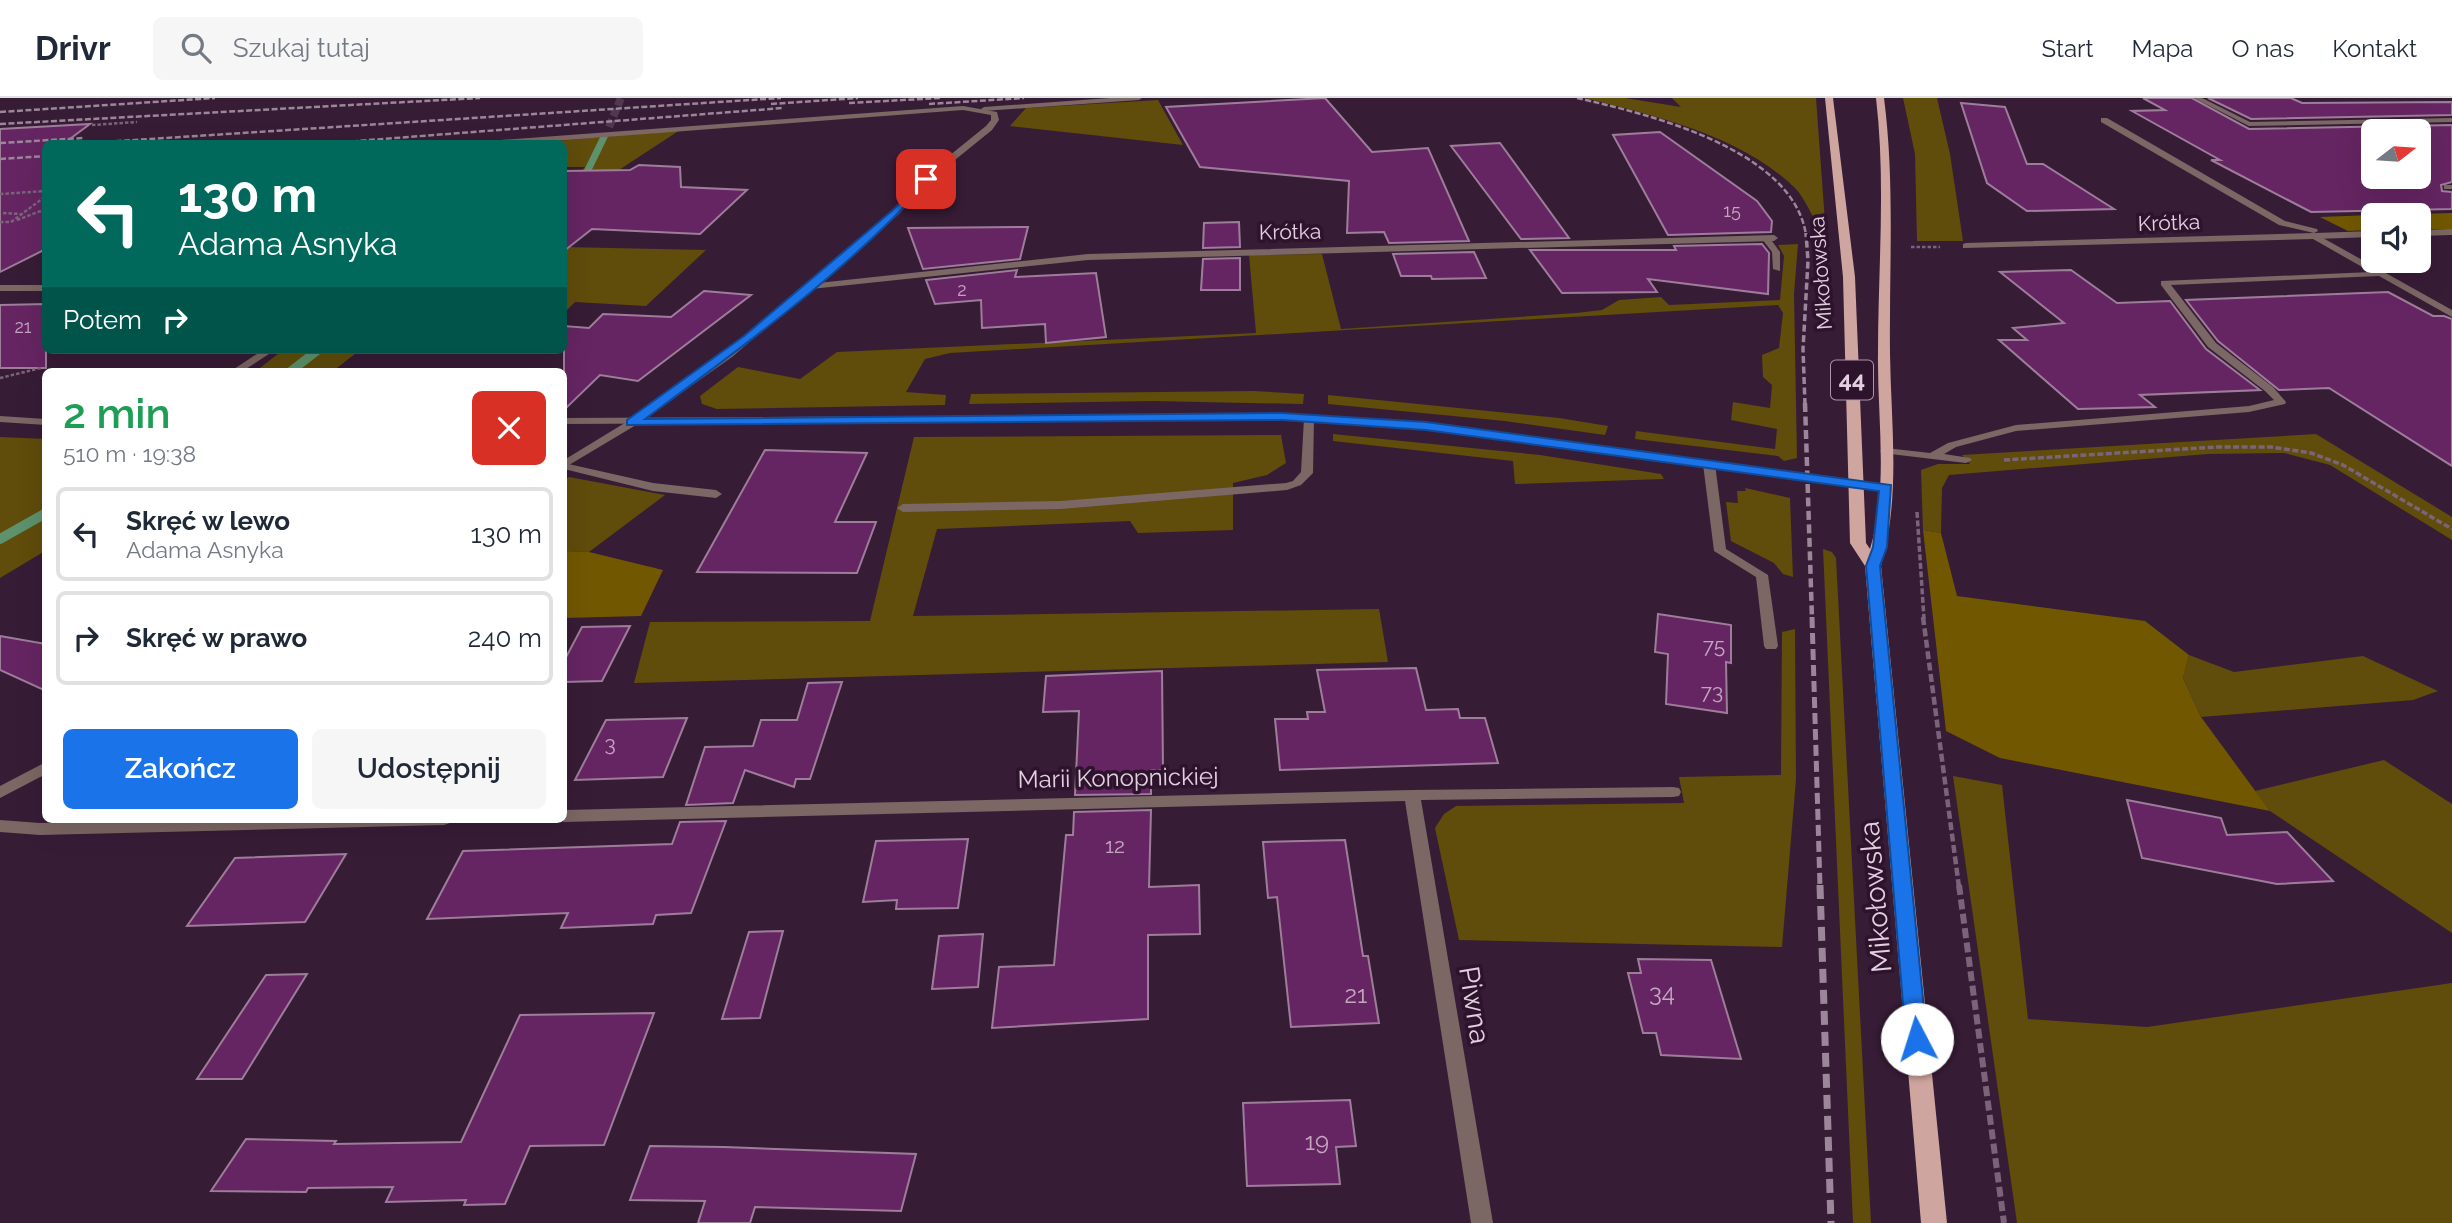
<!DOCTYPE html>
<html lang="pl">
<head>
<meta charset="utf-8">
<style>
	:root { --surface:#fff; --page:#f6f6f7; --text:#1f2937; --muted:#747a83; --line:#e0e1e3; --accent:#1a73e8 }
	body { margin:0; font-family:Raleway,sans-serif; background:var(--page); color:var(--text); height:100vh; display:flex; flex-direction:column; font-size:26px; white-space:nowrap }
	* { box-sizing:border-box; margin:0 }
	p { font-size:23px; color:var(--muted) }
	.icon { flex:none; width:38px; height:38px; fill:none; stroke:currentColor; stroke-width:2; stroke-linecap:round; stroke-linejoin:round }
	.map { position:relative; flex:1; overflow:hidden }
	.drawer { position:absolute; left:42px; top:270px; width:525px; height:455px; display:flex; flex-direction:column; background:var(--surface); border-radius:10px; box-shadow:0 7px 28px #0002 }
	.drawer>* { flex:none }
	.banner { position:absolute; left:42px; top:42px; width:525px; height:214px; border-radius:10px; box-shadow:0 7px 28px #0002; background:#00695c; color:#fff; overflow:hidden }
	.needle { width:46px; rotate:73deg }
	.buttons { position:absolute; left:2361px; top:21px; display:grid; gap:14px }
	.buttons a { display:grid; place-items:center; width:70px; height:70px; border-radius:10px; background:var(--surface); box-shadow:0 7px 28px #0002; font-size:35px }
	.pin { position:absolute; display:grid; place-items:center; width:60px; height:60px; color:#fff; margin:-30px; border-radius:14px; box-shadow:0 4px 10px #0006 }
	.me { position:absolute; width:77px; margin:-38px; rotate:355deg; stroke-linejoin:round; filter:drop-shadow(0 0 5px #0008) }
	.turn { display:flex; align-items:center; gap:24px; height:147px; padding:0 21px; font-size:32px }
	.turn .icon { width:91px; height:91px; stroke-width:2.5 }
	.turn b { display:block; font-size:49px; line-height:60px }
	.then { display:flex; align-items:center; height:66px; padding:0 21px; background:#0003; gap:14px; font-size:26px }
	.round { display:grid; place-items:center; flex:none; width:74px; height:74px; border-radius:10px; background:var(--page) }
	.head { display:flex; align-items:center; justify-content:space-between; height:119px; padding:0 21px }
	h1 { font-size:42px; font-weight:600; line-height:52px; color:#1e9e55 }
	.button { display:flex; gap:14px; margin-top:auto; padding:14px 21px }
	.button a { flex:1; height:80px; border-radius:10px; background:var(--accent); color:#fff; font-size:28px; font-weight:600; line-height:80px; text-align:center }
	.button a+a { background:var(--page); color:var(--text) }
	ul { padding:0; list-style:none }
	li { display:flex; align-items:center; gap:21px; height:94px; margin:0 14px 10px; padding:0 7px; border:4px solid var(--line); border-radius:10px }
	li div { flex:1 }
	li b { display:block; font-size:26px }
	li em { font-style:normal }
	header { display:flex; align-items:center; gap:42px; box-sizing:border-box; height:98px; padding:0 35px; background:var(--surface); border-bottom:2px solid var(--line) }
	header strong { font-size:33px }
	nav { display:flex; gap:38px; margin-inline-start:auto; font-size:24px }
	.search { width:490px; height:63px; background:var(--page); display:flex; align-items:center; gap:18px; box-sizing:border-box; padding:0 24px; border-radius:10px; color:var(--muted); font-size:26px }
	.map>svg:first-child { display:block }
</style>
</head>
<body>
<header>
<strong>Drivr</strong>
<div class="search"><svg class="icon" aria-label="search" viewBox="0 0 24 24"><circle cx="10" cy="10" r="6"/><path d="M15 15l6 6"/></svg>Szukaj tutaj</div>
<nav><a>Start</a><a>Mapa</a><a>O nas</a><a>Kontakt</a></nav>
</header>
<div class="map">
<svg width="2452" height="1125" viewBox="0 0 2452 1125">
	<rect width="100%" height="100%" fill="#371c36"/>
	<path fill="#604c0b" d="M1585,0H1625L1681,9L1672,0H1816L1825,124L1815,122C1809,112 1803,98 1795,90C1740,37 1656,18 1585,0Z
		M1903,0H1937L1950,56L1963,143H1917L1915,56Z
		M1158,2L1183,47L1010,28L1026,10Z
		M680,32L564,108V93L585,69H564V46H524Z
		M1798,146L1794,196L1797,360L1784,363L1778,358L1635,341L1636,333L1775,351L1777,331L1731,322L1733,304L1770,310L1772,287L1763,279L1762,257L1779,250L1783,215L1778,207L950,255L925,261L906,294L946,297L945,307L717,311L702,306L700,298L738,269L800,281L837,254L1256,235L1249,157L1322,156L1341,231L1576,215L1602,212L1619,202L1661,199L1669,207L1780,202L1784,158L1778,147Z
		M564,149L706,152L646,208L575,204L564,215Z
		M283,252H360L333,273H256Z
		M1254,293L1304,296L1303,306L1153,303L969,306L971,296Z
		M1328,297L1559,320L1608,328L1605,337L1505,323L1328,306Z
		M1333,336L1540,357L1661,376L1664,381L1515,386L1513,363L1333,343Z
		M2316,336L2452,419V442L2330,367L2284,355L2208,356L1949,377L1942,390L1941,435L1923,432L1921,372L1938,366H1970L1962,357Z
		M1281,337L1286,365L1267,377L1233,385V432L1138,435L1130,423L937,431L913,518L1379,511L1388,564L634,585L650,524L870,523L914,339Z
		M0,339L46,341L45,453L0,480Z
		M569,379L665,397L589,454L564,453V382Z
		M1745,390L1790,400L1793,479L1783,476L1774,465L1731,443L1726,404L1738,405L1737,393H1746Z
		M1823,451L1832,454L1836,460L1871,1125H1853Z
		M1795,531L1796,681L1782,849L1459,842L1435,730L1444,716L1456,708L1684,705L1679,679L1781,677L1782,534Z
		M2189,557L2234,574L2363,558L2438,593L2413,602L2201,619L2183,580Z
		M2384,662L2452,706V835L2270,713L2255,693Z
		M1953,678L2002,687L2028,921L2147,929L2452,885V1125H2017Z"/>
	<path fill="#715800" d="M2452,115V131H2419L2418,117H2381Z
		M2373,117V132L2348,133L2320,119Z
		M1923,432L1941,435L1957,498L2145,523L2189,557L2183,580L2201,619L2270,713L2000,660L1946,633Z
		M564,453L589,454L663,472L641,518L564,520Z"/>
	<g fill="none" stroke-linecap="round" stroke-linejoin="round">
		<path stroke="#5d926d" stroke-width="7" d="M564,99L584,80L604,39"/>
		<path stroke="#5d926d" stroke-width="9" d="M291,273L318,252"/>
		<path stroke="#5d926d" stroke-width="10" d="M0,441L46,415"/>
	</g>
	<path fill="#652562" stroke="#9e7d9b" stroke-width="2" fill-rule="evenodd" d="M1325,0L1372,54L1428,50L1469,143L1389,145L1384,134L1347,135L1349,83L1200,69L1166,9Z
		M2143,0H2192L2249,31L2452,27V84L2441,87L2442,93L2452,94V111L2311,114L2211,62H2220L2132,13L2165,12ZM2373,33H2418V79H2373Z
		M2208,0H2291L2302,5L2452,4V17L2251,21Z
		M1961,5L2005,9L2027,66H2043L2114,111L2027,113L1987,85Z
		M90,26L63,46H46V151L0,174V31Z
		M1660,34L1757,103L1772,123L1771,134L1668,137L1613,37Z
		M1500,45L1569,140L1521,141L1451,48Z
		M639,67L680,69L681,89L747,92L700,136L592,131L564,153V73L630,72Z
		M1239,124L1240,149L1203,150L1204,125Z
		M1028,129L1020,161L923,171L908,130Z
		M1762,146L1769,155L1768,196L1648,181L1657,194L1562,195L1530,152H1676L1674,148Z
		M1474,154L1486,180L1432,181L1431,178H1401L1393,156Z
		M1240,160V192H1201L1203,161Z
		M1017,172L1015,179L1096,175L1106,239L1046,245L1045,226L982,230L981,202L935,206L926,182Z
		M2071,172L2117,205L2170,203L2206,251L2260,292L2140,297L2155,309L2078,311L1999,242H2027L2013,230L2064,225L2000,174Z
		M704,193L751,197L638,283L600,277L564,312V228L589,230L603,216L671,219Z
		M2388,194L2433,218H2444L2452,221V368L2329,290L2279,292L2218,243L2186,202Z
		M46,206V270H0V207Z
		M765,352L867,355L835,424H876L857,475L697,474Z
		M1658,516L1731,527V565L1726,564L1727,615L1666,606L1668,556L1655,554Z
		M630,528L602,583L564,584V563L582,529Z
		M0,538L46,546V593L0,572Z
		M1416,570L1426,612L1458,611L1460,620H1485L1498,665L1280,672L1275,621H1308L1307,614H1325L1317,572Z
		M1162,573L1163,672H1151V696L1075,697L1079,613L1043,614L1046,578Z
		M842,584L810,681H796L794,689L745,672L733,705L686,707L705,649L753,648L761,622H797L808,585Z
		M687,620L663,679L575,682L606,622Z
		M2127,702L2221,720L2227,737L2287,734L2333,783L2277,786L2142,760Z
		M1151,712L1149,789L1199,787L1200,836L1148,837V921L992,930L999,869L1054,867L1066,737H1073L1074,714Z
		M726,723L691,815L656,817L653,826L561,830L568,815L427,821L463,753L672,746L680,724Z
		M968,741L958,810L896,811L897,802L863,804L876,743Z
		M1345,742L1363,858H1368L1379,925L1291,929L1277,799L1268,800L1263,744Z
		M346,756L305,824L187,828L235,760Z
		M783,833L760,920L722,921L749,834Z
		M983,836L978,889L932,891L939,838Z
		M1638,861L1711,862L1741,961L1661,957L1656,935H1643L1628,875H1641Z
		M307,876L242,981H197L266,877Z
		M654,915L604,1047L530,1048L505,1106L464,1107L466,1102L386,1104L393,1089L308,1090L306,1094L211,1093L246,1041L336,1043L334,1046L461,1044L520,917Z
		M1350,1002L1356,1048L1336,1049L1340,1086L1247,1088L1243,1005Z
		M650,1048L724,1049L916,1056L901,1113L755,1109L750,1125H698L705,1103L630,1102Z"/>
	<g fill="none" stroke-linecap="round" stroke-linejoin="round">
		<path stroke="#513750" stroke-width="8" stroke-dasharray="8 3.5" stroke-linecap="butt" d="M609,29L621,0"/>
		<path stroke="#7b647a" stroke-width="2.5" stroke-dasharray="3.5 2" stroke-linecap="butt" d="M92,27L137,24
			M0,96L46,93
			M3,115L20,116
			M17,122L46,111
			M0,124H11L46,98
			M1911,149H1940
			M0,280L41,270"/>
		<path stroke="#7b647a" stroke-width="3.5" stroke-dasharray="6 2.5" stroke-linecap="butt" d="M2004,362L2216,349H2271L2311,355L2343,367L2452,431
			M1917,414L1924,521"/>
		<path stroke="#7b647a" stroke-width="4.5" stroke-dasharray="8 3.5" stroke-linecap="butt" d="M1923,519L1959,789"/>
		<path stroke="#7b647a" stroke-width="6" stroke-dasharray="10 4.5" stroke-linecap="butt" d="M1959,787L2004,1125"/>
		<path fill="#7b6764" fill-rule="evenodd" d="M1110,0H1142L1139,2L984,13L981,11L984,9Z
			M2194,0H2202L2250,24L2452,20V24L2249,28Z
			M2101,20H2107L2285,123L2317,131L2318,133L2314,135L2452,212V219L2379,178L2171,187L2216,245L2273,289L2286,304L2285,306L2249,314L2016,333L1956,349L1944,356L1970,360L1972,362L1966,365L1882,355L1880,353L1886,350L1930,355L1948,345L2016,327L2249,308L2274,302L2265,293L2208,249L2161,187V183L2371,174L2313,141L1963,150V146L1966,145L2314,135L2279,127L2101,24Z
			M2444,87H2452V91H2444Z
			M1763,139H1769L1780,154V173L1773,171L1772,154L1762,141Z
			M0,187H46V193H0Z
			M263,252H275L243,273H231Z
			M1309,317L1314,320L1313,375L1301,387L1287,392L1061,411L903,414L897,410L903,406L1061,403L1286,385L1293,383L1301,374L1304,320Z
			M1709,363L1715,366L1726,451L1768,477L1778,548L1776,551H1766L1764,548L1756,479L1714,453L1703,366Z
			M564,365L653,385L716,392L722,396L716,400L653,393L564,371Z"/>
		<path fill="#7b6764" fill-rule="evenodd" d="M963,8L997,14L999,22L992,32L929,83L899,116L818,185L1088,156L1774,137L1778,140L1774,143L1088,162L811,191L732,259L636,327L564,370V362L628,323L724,255L893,112L923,79L986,28L991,22V17L963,12L514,46L474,44Z
			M2452,131V137L2418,138V132Z
			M2373,133V139L2315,141L2311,138L2315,135Z
			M46,664V676L0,700V688Z
			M1673,689L1679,690L1681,694L1679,698L1673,699L1421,702L1493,1125H1471L1405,703L564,724L558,721H564V712L1412,692Z
			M214,721H452L450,725L444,727L40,737L0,734V722L40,725Z"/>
		<path fill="#7b6764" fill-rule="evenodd" d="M1282,316L1426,325L1886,386L1892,390L1886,394L1426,331L1282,322L564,326V320Z
			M0,318L46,321V327L0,324Z"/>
		<path fill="#cfa69f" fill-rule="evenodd" d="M1825,0H1833L1855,179L1866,445L1870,451C1889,388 1877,320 1878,255C1878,170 1886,85 1876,0H1884C1895,85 1889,170 1890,256C1891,328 1901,397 1881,468L1947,1125H1921L1865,468L1850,445L1843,179Z"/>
		<path stroke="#9c869a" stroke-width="2.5" stroke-dasharray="6 2.5" stroke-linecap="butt" d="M1577,0C1648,16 1793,51 1806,137
			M849,5L940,0
			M771,6L858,0
			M929,6L1024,0
			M0,14L215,0
			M0,26L480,0
			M0,45L84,40
			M73,46L781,0
			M318,46L783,10
			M0,61L46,58"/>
		<path stroke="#9c869a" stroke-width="3.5" stroke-dasharray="7 3.5" stroke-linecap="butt" d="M1805,307L1803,251L1808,163L1806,135"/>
		<path stroke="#9c869a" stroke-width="4.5" stroke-dasharray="9 4.5" stroke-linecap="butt" d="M1805,305L1812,521"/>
		<path stroke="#9c869a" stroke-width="5" stroke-dasharray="11 5" stroke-linecap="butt" d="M1812,519L1820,789"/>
		<path stroke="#9c869a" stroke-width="7" stroke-dasharray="14 7" stroke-linecap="butt" d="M1820,787L1831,1125"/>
	</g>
	<path fill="#1a73e8" stroke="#114b97" stroke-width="2" d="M926,78L929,83C846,174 744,248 645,321L1282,315L1426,324L1891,387L1887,449L1880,468L1927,941L1924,947L1917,950L1909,947L1906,941L1866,468L1873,449L1879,393L1426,332L1282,322L627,327V322L744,238L893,112Z"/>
	<g text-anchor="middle" stroke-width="7" stroke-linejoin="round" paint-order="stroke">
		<g font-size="18" fill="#c3a5c0">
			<text x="1732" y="119">15</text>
			<text x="962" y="198">2</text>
			<text x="23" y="235">21</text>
		</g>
		<g font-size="21" fill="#e2d0e0" stroke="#2d132c">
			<text transform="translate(2169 125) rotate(-2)" y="7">Krótka</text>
			<text transform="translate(1290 134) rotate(-1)" y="7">Krótka</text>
			<text transform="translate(1821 175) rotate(-94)" y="7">Mikołowska</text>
		</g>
		<g font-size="21" fill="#c3a5c0">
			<text x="1714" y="555">75</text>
			<text x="1712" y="601">73</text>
			<text x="610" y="653">3</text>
			<text x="1115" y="755">12</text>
		</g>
		<rect fill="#2d132c" stroke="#ac97aa" stroke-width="2" x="1831" y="262.5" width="42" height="39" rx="5"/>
		<g font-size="23" font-weight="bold" fill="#e2d0e0">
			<text x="1852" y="290">44</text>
		</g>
		<g font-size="24" fill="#e2d0e0" stroke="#2d132c">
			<text transform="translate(1118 680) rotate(-1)" y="8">Marii Konopnickiej</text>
		</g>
		<g font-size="24" fill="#c3a5c0">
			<text x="1662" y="903">34</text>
			<text x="1356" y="905">21</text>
			<text x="1317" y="1052">19</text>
		</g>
		<g font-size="28" fill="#e2d0e0" stroke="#2d132c">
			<text transform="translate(1875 799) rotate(-95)" y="10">Mikołowska</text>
			<text transform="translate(1475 907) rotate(81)" y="10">Piwna</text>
		</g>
	</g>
</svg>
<div class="buttons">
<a><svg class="needle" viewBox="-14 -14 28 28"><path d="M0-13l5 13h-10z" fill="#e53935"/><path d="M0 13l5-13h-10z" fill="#747a83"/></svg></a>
<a><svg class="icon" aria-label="sound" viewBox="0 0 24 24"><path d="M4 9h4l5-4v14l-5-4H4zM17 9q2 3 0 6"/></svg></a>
</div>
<div class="pin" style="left:926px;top:81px;background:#d93025"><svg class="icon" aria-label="arrive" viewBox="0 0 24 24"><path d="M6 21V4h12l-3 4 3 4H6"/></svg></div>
<svg class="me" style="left:1917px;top:941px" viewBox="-20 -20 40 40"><circle r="19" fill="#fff"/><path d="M0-13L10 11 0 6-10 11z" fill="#1a73e8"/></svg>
<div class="banner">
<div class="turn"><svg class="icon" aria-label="left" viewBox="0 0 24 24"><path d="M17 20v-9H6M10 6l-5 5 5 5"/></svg><div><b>130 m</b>Adama Asnyka</div></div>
<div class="then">Potem<svg class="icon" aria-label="right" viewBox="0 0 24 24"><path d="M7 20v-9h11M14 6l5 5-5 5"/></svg></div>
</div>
<section class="drawer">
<div class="head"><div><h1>2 min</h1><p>510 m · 19:38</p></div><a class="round" style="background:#d93025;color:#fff"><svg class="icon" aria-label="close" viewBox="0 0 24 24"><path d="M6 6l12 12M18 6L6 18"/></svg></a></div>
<ul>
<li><svg class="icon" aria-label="left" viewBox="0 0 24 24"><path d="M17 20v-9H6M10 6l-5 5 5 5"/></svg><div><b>Skręć w lewo</b><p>Adama Asnyka</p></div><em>130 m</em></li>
<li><svg class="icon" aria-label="right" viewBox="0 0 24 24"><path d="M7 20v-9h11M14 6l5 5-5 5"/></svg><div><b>Skręć w prawo</b></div><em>240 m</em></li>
</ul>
<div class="button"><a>Zakończ</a><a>Udostępnij</a></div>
</section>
</div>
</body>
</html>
